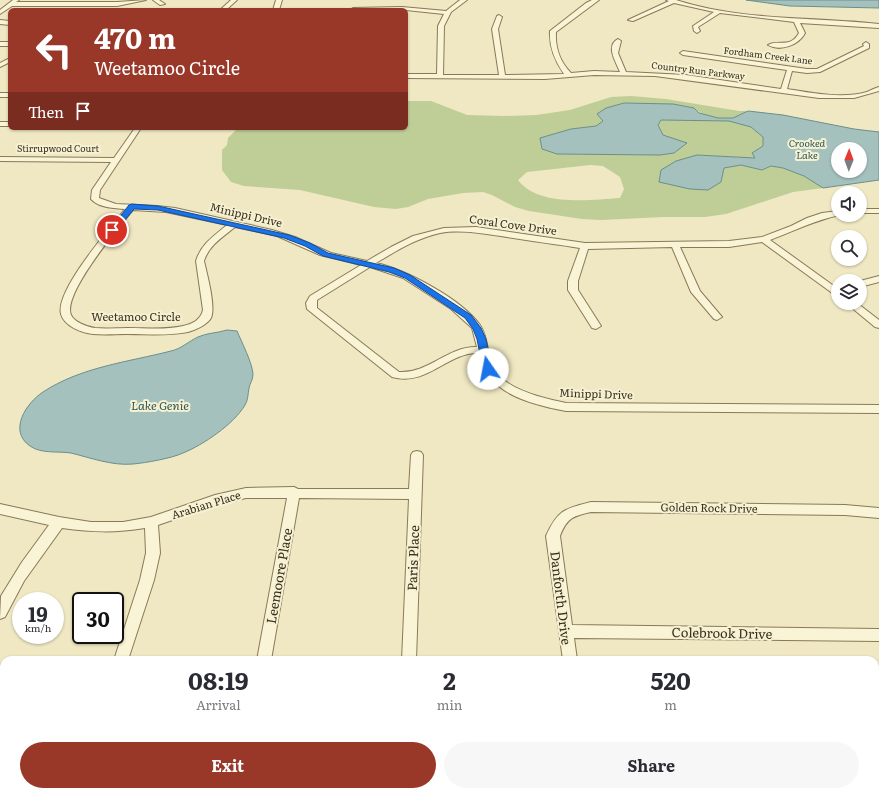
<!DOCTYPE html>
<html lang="en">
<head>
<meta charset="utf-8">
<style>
	:root { --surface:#fff; --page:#f7f7f7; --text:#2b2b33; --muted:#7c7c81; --accent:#993728 }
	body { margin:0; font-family:Literata,serif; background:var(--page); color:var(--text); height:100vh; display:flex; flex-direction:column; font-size:15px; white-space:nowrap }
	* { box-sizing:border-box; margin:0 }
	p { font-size:13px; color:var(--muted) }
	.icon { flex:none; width:22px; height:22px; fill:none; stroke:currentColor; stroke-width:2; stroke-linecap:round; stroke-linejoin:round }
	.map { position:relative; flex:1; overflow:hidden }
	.side { position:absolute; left:0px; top:656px; width:879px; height:140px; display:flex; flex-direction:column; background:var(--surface); border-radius:12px 12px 0 0; box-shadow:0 1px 3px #0004 }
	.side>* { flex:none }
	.banner { position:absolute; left:8px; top:8px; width:400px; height:122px; border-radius:6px; box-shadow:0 1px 3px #0004; background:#993728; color:#fff; overflow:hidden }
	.needle { width:26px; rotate:1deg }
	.fabs { position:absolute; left:831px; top:142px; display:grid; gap:8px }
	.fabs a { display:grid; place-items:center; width:36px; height:36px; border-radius:50%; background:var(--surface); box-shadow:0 1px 3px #0004; font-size:20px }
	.speed { position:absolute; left:12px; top:592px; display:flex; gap:8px; font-size:20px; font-weight:700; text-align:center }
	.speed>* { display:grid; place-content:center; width:52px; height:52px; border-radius:50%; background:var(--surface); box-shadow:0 1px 3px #0004; line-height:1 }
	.speed small { font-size:10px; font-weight:400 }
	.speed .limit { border:2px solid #111; border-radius:6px; background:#fff; color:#111 }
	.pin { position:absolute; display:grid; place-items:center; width:34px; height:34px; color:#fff; margin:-17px; border:2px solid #fff; border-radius:50%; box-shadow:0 1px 4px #0007 }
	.me { position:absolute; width:44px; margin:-22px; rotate:348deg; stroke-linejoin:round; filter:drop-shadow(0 0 3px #0008) }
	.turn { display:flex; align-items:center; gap:14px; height:84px; padding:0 20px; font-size:18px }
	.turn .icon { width:52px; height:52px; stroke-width:2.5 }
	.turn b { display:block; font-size:28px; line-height:34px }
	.then { display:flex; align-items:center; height:38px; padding:0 20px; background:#0003; gap:8px; font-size:15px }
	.eta { display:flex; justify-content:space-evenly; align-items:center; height:68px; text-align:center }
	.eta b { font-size:24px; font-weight:700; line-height:28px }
	.button { display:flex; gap:8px; margin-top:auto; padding:8px 20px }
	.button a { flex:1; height:46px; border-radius:24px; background:var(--accent); color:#fff; font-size:16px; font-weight:700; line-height:46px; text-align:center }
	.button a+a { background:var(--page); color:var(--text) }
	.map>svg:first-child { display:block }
</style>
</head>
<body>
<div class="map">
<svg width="879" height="796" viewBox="0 0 879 796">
	<rect width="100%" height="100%" fill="#efe8c2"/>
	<path fill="#bfcd96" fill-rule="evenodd" d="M631,96L666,99L739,111H748C743,113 738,116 733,118C721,121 704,117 694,108L624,103C614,105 606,108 597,114L603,121L596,126L571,129L557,154L660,155L674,153L687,143L662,135L658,125L661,120L729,121L751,127L763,137V146L755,158L697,155L721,182L724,168L741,165L762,170L771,166L783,168L804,176L823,188L793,192L726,214L705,217H663L601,220L582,219L529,211L515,207L492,195L483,192L463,193L428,199L408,207L396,209L374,207L300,190L244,186L231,182L222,170V150L227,145L228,138L238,128H406V101H431L467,115L504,116L536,115L570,110L611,97ZM590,165L603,166L620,177L624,189L620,198C591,200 538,207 518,180L527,172Z"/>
	<path fill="#a4c1bd" stroke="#6b8f8b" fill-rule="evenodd" d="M746,0H879V8L790,6Z
		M624,103L673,104L694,108L699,113L718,118H733L748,111L783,115L854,129L879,132V180L823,188L804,176L783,168L771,166L762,170L741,165L724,168L721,182L708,190L690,189L659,182L661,170L676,161L697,155L755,158L752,153L763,146V137L751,127L729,121L661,120L658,125L663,135L687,143L674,153L660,155L557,154L542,149L540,138L571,129L596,126L603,121L597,114L606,108ZM838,149H860V171H838Z
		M227,330L237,331C242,343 252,362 253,374C253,380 250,383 249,388C248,393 248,401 245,405C234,424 203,445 183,453C173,458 145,463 133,464C113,466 91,458 71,453C58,451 41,454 30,446C8,431 26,403 43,392C81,367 128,362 171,351C181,349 189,341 198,337C206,333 218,333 227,330Z"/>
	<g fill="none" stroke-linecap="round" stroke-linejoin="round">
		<defs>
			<path id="minor" d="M13,0H19L16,2H117L146,0L117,6H12L0,14V10Z
				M153,0H159L165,4L160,5Z
				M231,0H237L226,10H220Z
				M276,0H282L279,10H273Z
				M460,0H467L451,12L444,26L443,75H499L492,29L497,16L499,15L502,17L498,29L505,75L564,74C555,61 549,47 550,31L586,3L592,0H599L556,32C555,47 560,62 571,73L594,71L620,72C616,62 605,46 618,39L621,41L618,53L626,72L686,75L781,89L787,70L683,55L680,53L683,51L807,69H817L864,46L863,44L866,42L869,44V48L820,72L807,73L792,71L787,89C812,93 842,99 867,92C871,90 875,88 879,87V91L854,98H819L655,76L594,75L545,79L406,78V74H437L438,26L444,14L406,10H350L353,8L402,7L446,11Z
				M666,0H676C738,20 804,17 869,23L879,24V28L800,23L805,33C799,45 780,52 768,45C779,39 790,49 799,33L794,22L720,13L698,27L700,31L697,33L694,31L693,26L714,12L674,3L633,21L628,20L669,1Z
				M0,20L10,21V25L0,24Z
				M0,42H10V46H0Z
				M10,58V62L0,67V63Z
				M0,93H10V97H0Z
				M0,122H10V126H0Z
				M135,128H141L100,190L99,198L116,204L157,206L175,208L272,230L295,237L331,253L367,261L391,247L413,236L444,228L476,227L585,243L729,241L762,237L791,226L807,218L822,213L838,211V215H840C815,220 794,231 770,240L838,289V296L835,295L762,242L729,247H680L700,291L722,317L717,320L714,319L691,292L672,247L588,249L578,281V290L601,326L596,329L592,328L568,290V281L580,248C556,244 531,241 507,237C485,234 462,229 440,233C417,238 396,251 376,263C407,270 461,299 480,325C488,337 487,350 491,363C500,389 542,398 566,403L879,405V413L566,411C530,404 487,394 479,353C447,352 427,387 392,377L307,309L306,303L310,296L361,265L320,255L277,236L235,227C223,237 209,245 204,261C207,274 216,307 211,318C207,325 195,330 188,332C168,336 146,334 127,334C116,334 104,335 93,334C82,333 64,326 61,314C55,291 110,228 125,209C114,208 99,208 91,199L92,190L111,162L0,161V157L114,158ZM133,210L166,212L227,225C214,236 201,244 196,261L203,310C201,319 193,324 183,326C166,330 146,328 128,328C117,328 106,329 95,328C87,327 74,322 71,315C62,294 119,227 133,210ZM370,267L403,278L451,309L472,328L477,347C448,346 428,374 399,372L317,308V300Z
				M860,209H879V213H860Z
				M879,276V282L860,287V281Z
				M846,303H857L879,320V328L875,327Z
				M417,451L421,452L423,455L416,660H402L409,499L299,498L271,660H257L287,498H246L216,505L158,525L160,553L154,580L128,660H114L140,580L146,553L145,528C115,533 92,532 62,528L24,581L5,617L0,619L1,596L22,562L49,525L0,514V504L59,517L91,522H123L151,517L215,495L246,488L294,487L298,489H409L411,455L413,452Z
				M591,502L845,505L879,508V518L845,515L591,512C573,516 567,518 560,536L572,625L879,629V641L574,638L577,660H563L546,536C558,510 564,509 591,502Z
				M0,735H4V751H0Z
				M223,792H240L241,796H224Z
				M397,792H413L412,796H396Z
				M669,792H690L691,796H670Z"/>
		</defs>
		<use href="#minor" stroke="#897959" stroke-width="2"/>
		<use href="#minor" fill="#f9f4d5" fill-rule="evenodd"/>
	</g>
	<path fill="#1a73e8" stroke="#114b97" d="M132,204L158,206L289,235L310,243L328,253L394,268L410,275L471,315L481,328L486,339L492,369L488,372L483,369L477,339L473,329L465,318L405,278L389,272L323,256L305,246L284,238L158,210L134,209L115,232H110V229L129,205Z"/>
	<g text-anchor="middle" stroke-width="4" stroke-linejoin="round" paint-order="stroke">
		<g font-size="9" fill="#382e1d" stroke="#f6f1d2">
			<text transform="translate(768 56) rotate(7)" y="3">Fordham Creek Lane</text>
			<text transform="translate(698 71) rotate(7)" y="3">Country Run Parkway</text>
			<text x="58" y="152">Stirrupwood Court</text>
		</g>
		<g font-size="10" font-style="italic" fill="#2c5558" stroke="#f6f1d2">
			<text x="807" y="147">Crooked<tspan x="807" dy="12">Lake</tspan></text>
		</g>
		<g font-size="11" fill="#382e1d" stroke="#f6f1d2">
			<text transform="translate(246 215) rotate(13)" y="4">Minippi Drive</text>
			<text transform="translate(513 225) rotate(8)" y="4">Coral Cove Drive</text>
			<text x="136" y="321">Weetamoo Circle</text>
			<text transform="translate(596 394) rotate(2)" y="4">Minippi Drive</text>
			<text transform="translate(206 505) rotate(-17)" y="4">Arabian Place</text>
			<text transform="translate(709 508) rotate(1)" y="4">Golden Rock Drive</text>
		</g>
		<g font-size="12" font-style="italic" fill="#2c5558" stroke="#f6f1d2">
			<text x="160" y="410">Lake Genie</text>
		</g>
		<g font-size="13" fill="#382e1d" stroke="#f6f1d2">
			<text transform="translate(413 558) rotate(-88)" y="5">Paris Place</text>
			<text transform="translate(279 576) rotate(-80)" y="5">Leemoore Place</text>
			<text transform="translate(561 598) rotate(83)" y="5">Danforth Drive</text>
			<text transform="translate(722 633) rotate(1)" y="5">Colebrook Drive</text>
		</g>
	</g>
</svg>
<div class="fabs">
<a><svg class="needle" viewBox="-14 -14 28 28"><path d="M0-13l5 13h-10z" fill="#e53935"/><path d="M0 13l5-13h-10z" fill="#7c7c81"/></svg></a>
<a><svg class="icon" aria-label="sound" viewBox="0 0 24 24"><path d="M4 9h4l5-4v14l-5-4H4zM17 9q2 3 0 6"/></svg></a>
<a><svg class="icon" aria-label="search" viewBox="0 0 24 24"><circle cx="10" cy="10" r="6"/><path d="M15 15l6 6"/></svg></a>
<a><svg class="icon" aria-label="layers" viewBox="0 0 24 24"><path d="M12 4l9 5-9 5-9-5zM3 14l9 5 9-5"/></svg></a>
</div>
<div class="speed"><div>19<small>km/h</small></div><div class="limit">30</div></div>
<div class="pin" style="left:112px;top:230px;background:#d93025"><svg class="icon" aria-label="arrive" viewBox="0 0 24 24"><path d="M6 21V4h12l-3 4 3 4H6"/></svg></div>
<svg class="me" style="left:488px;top:369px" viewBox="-20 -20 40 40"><circle r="19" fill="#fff"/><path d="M0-13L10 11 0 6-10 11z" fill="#1a73e8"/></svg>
<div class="banner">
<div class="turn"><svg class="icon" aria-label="left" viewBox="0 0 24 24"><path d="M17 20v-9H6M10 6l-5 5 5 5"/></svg><div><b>470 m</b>Weetamoo Circle</div></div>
<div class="then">Then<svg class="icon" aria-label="arrive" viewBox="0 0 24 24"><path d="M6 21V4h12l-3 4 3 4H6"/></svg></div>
</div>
<section class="side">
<div class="eta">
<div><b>08:19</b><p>Arrival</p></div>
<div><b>2</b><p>min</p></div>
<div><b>520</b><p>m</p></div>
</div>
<div class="button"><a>Exit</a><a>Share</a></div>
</section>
</div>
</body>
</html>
